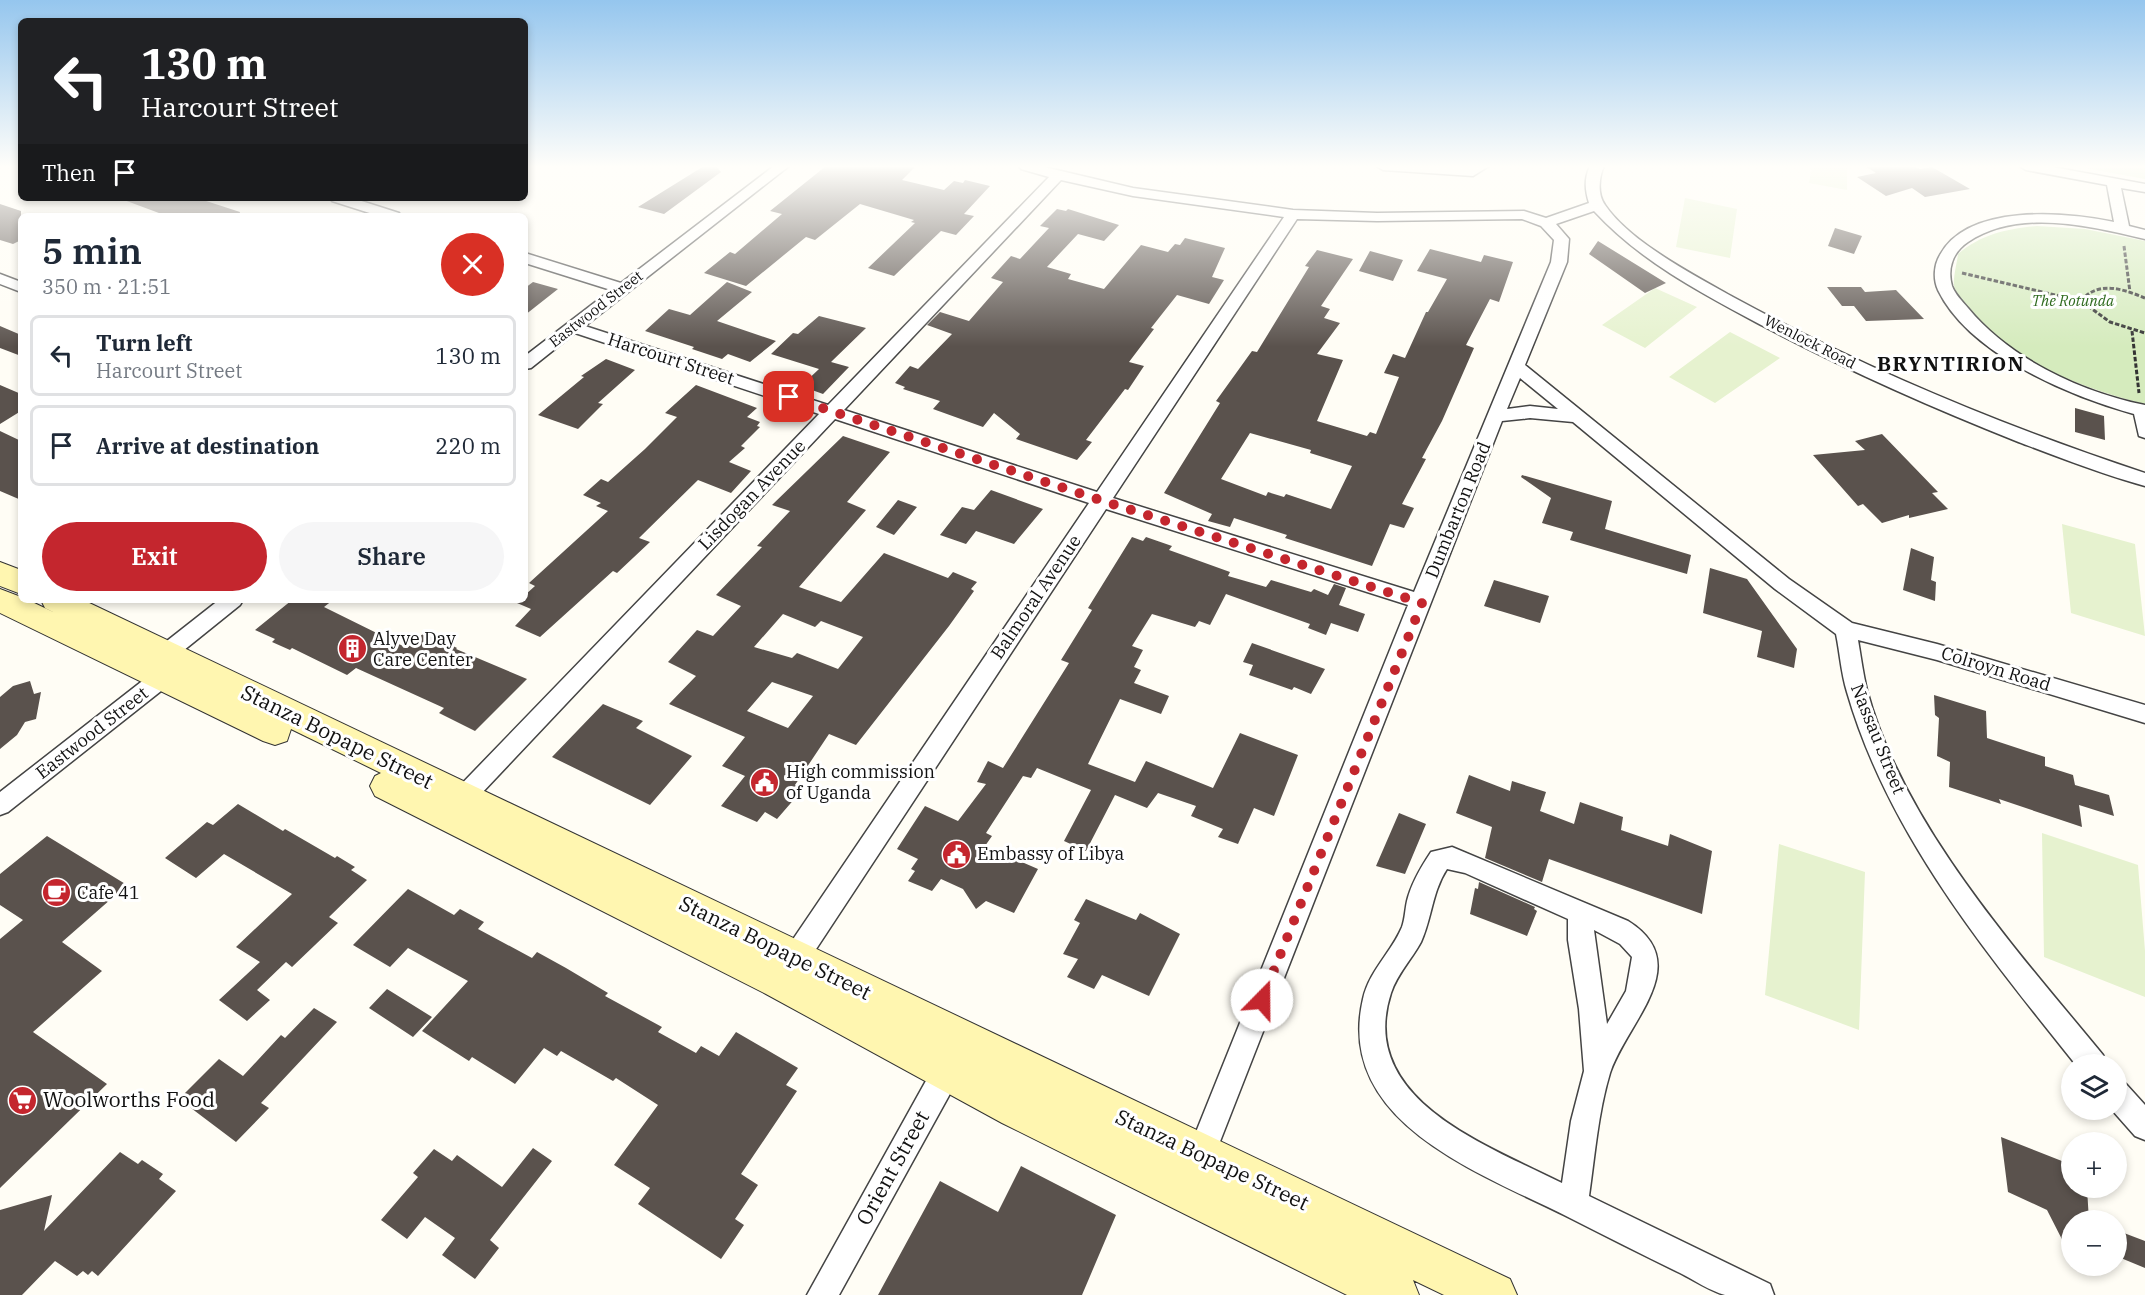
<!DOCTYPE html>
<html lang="en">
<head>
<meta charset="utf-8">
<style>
	:root { --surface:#fff; --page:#f6f6f7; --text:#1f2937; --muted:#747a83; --line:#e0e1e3; --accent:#c4262e }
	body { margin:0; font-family:"IBM Plex Serif",serif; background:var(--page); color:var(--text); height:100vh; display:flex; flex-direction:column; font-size:22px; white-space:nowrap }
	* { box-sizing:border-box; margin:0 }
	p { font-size:20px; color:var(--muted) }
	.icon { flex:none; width:33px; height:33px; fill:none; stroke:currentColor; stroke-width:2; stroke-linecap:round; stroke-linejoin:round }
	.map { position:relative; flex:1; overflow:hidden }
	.details { position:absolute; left:18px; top:213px; width:510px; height:390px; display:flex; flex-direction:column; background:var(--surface); border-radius:9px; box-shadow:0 3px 9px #0003 }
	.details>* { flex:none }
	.guide { position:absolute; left:18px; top:18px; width:510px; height:183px; border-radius:9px; box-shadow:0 3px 9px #0003; background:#202124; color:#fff; overflow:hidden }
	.tools { position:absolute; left:2061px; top:1054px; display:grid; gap:12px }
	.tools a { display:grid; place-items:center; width:66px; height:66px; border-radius:50%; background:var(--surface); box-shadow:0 3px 9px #0003; font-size:30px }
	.pin { position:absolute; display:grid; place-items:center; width:51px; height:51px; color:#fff; margin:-26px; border-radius:12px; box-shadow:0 3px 9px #0006 }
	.me { position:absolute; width:66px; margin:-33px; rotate:22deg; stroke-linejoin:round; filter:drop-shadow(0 0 4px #0008) }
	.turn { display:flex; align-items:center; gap:21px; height:126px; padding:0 24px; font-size:27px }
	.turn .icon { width:78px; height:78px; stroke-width:2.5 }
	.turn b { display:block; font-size:42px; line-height:51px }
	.then { display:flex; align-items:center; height:57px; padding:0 24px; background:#0003; gap:12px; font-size:22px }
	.round { display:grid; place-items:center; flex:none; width:63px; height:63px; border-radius:32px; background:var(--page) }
	.headline { display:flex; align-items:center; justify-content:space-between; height:102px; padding:0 24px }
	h1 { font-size:36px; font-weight:600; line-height:45px }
	.cta { display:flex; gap:12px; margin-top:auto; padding:12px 24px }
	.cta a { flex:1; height:69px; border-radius:36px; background:var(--accent); color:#fff; font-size:24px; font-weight:600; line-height:69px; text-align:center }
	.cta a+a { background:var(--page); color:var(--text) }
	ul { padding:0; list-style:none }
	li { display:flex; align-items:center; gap:18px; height:81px; margin:0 12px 9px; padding:0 12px; border:3px solid var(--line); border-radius:9px }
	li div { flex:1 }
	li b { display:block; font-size:22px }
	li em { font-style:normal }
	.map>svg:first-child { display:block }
</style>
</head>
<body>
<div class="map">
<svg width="2145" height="1295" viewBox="0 0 2145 1295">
	<rect width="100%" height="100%" fill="#fffdf5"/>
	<path fill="#d5ebbd" d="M2074,166H2145V179Z
		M2037,226L2085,229L2145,241V404C2084,389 1999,358 1964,302C1961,298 1955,291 1954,286C1953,277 1957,263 1958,254C1982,234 2006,229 2037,226Z"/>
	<path fill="#e6f2cf" d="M1812,166H1847V190L1809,183Z
		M1685,198L1737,209L1730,258L1676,247Z
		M1655,288L1697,307L1645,348L1602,325Z
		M1730,332L1780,358L1715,403L1669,377Z
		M2062,524L2135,544L2145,636L2071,613Z
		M2042,833L2138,865L2145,951V997L2044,957Z
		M1779,844L1865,872L1859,1030L1765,995Z"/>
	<path fill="#5a524d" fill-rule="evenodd" d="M704,166H716L721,172L664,214L638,207Z
		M826,166H916L902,180L944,190L954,181L963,183L965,180L990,186L964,214L974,216L956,235L941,231L894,276L868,268L915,223L911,222L914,220L860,204L815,240L806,237L746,286L704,273L730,252L735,254L782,214L770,211Z
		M1865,166H1913L1920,169L1932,167L1970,189L1925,197L1912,188L1886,196L1857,177L1876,173Z
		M125,198H197L240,212L239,216H167L124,200Z
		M0,204L21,211V240L13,244L0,240Z
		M1057,209L1066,211L1068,209L1119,225L1104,241L1078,234L1047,267L1071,274L1068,279L1104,289L1141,245L1168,252L1175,244L1180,245L1185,238L1225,248L1212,277L1224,280L1209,304L1177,295L1151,328L1154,329L1129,362L1144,366L1128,390L1125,389L1086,440L1092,442L1077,460L1016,439L1020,434L994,413L983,427L933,409L940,401L903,389L905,387L895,383L910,366L918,369L952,334L927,325L940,312L969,321L1003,282L991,278L1011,256L1020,259L1049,228L1040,226Z
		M1835,228L1862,236L1854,254L1828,246Z
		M1598,241L1666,283L1645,293L1589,254Z
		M1430,249L1481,262L1484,255L1513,262L1499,302L1490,299L1466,345L1474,348L1442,421L1422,458L1426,459L1402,504L1414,508L1404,528L1390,524L1372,566L1285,538L1287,535L1234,518L1230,527L1208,521L1212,514L1164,493L1220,403L1216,401L1252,351L1257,352L1309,267L1305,266L1317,250L1353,259L1321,306L1330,309L1324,318L1340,323L1317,354L1343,360L1317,421L1367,436L1370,432L1376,434L1399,377L1384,373L1393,354L1405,358L1426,312H1428L1447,279L1417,271ZM1250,433L1311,450L1310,453L1352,466L1331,509L1286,494L1284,497L1268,492L1266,496L1221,479Z
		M1370,251L1403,260L1393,281L1359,271Z
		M533,282L558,289L525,315V288Z
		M727,282L752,292L717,321L776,341L750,362L728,354L722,359L692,349L694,347L645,331L669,309L690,315Z
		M1827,287H1861L1865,292L1896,290L1924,319L1866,321L1854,306H1842Z
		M819,316L866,328L831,362L849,367L823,394L801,386L819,369L771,354L793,333L798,334Z
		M0,326L21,335V356L0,348Z
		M606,359L635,370L598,403L603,404L578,429L538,415L584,377L581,376Z
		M0,385L21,394V411L0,424Z
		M696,385L757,408L747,417L760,422L757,426L760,427L741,446L745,448L729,462L751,471L731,493L698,480L639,538L650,542L617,573L613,571L540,637L515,626L531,609L517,603L525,600V595L535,586L529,583L608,511L596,506L601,503L583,495L601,479L608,482L645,449L677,417L665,413Z
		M2075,408L2104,416L2105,440L2075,432Z
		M0,431L21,441V500L0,491Z
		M1882,434L1938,492L1932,493L1948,509L1909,518V515L1882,523L1863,504L1858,506L1813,455L1865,450L1855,441Z
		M843,436L890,452L847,502L866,510L799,587L841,602L884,553L948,578L953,572L977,582L971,589L974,591L949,626L856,745L829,734L795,785L803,789L777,819L765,812L757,822L721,806L745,776L722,766L745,737L669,704L696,676L668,662L697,630L713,636L741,606L716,595L762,547L757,546L790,511L772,505ZM783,614L815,627L821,621L863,637L838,669L797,653L792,658L754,647ZM772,682L813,696L788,728L747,711Z
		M1522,475L1612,501L1605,529L1691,555L1687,574L1570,540L1573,532L1542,523L1551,498L1521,477Z
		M991,490L1043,509L1014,544L976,531L966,544L940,535L962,507L974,510Z
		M898,500L917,507L894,535L876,527Z
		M1132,537L1143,541L1146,537L1172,546L1169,550L1230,572L1228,576L1266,587L1271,580L1311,592L1314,589L1328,595L1334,584L1346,588L1339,605L1365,614L1358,632L1331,623L1326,635L1308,628L1310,624L1226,594L1210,625L1199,621L1195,627L1152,614L1132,646L1143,650L1134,667L1141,670L1134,683L1169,696L1161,714L1120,699L1088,764L1135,782L1146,761L1213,788L1240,733L1298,755L1274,816L1254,808L1238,844L1218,837L1223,829L1191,816L1196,806L1158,793L1147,808L1115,795L1086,851L1064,841L1091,790L1037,768L1031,778L1023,776L986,833L992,836L985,846L1038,869L1014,913L986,901L976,909L963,889L941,879L932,891L908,881L915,871L911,869L918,859L897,849L925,806L958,821L986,784L977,782L988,761L1003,768L1069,663L1061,660L1092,610L1088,608Z
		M1911,548L1934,557L1931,580L1936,582L1935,601L1903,590Z
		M1710,568L1747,579L1797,649L1794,668L1757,657L1762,631L1703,613Z
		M1494,580L1549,596L1540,623L1484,606Z
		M292,600H333L324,607L407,648L425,632L457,648L456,649L527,679L475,731L439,713L444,708L356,668L347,675L292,648L290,650L272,642L275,639L255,630Z
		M1252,643L1325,669L1311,694L1294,687L1292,690L1249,675L1253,665L1243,662Z
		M30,681L34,694L41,692L36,719L25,722L17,735L0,749V697L13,686Z
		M1934,695L1986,711L1987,738L2045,757V766L2073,775L2075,785L2109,795L2114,816L2079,805L2082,827L1999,799L2001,804L1949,787L1950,762L1937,756L1939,718L1935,715Z
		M603,704L643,721L636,728L692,756L650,805L552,757Z
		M1469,775L1510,791L1512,781L1546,792L1540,811L1574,824L1580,802L1623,817L1621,830L1668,846L1670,834L1712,851L1702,914L1549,859L1542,882L1485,858L1492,827L1456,813Z
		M238,804L283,831L285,829L335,858L337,856L355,867L351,870L367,880L329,917L338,923L292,967L286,962L257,990L270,1000L247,1021L219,1000L260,962L236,947L292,894L224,854L196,878L165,858L207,822L213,825Z
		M1399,813L1426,824L1405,874L1376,866Z
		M47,836L127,885L62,942L102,971L33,1032L107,1084L0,1188V939L23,920L0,905V874Z
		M1479,882L1535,907L1534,909L1537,911L1527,936L1470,914L1475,888L1478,889Z
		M408,889L454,915L460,909L484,922L478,929L532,958L537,952L566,968L608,993L605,996L662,1027L658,1032L696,1053L701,1046L719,1056L736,1032L798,1068L786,1085L797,1091L741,1174L758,1185L735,1219L744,1225L721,1259L638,1204L650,1188L614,1165L658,1105L616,1078L613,1081L561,1051L557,1056L544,1048L515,1084L472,1057L469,1061L422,1031L468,981L408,948L390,967L353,945Z
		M1086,899L1136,920L1140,913L1180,934L1149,996L1102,975L1094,989L1067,977L1078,959L1063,954L1080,923L1074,920Z
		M387,989L432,1017L413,1037L369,1008Z
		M314,1008L337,1022L261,1103L269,1108L236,1142L179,1099L219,1059L243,1076L281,1035L285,1038Z
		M2001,1137L2072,1165V1188H2087L2089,1221H2072V1259L2047,1210L2008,1192Z
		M533,1148L552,1161L490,1240L499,1248L475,1279L442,1255L455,1238L425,1217L407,1239L381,1220L418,1177L413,1173L434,1149L452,1161L457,1155L502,1187Z
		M120,1152L138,1164L142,1160L163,1174L159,1179L176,1191L98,1276L92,1271L88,1275L83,1271L77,1276L55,1261L22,1295H0V1210L52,1195L44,1231Z
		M1021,1166L1116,1215L1082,1295H878L940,1181L998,1212Z
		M2116,1230L2145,1241V1268L2116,1256Z"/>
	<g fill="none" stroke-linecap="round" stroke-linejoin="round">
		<defs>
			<path id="minor" d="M774,166H789L585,326L828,405L1049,177L1021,169L1019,166H1040L1133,188L1293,210L1377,213L1524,211L1546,218L1589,203C1585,190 1584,179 1590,166H1604C1599,177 1597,194 1605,205C1630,242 1694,275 1733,297C1865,369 2003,426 2145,473V486C2101,474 2058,457 2016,441C1930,407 1845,369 1763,326C1703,294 1641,262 1594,211L1556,224L1569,239L1567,262L1525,365L1789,579L1852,623L1937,644L2145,705V723L1937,660L1858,640C1861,657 1863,674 1867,690C1903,825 2016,949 2103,1055L2107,1065H2076C1985,951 1888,834 1847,692C1841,673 1840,653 1836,634L1775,589L1573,422L1530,418L1502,421L1212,1162L1208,1172L1198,1176L1188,1172L1184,1162L1408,605L1106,509L799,975L790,978L781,975L777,966L781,957L1089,503L835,419L463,813L455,816L447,813L443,806L447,799L819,414L575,333L531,368L525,369V356L611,290L525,263V253L621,283ZM1061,180L1133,196L1284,217L1097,492L844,410ZM1297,219L1377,221L1522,219L1541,226L1554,240L1551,262L1414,592L1113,498ZM1520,378L1558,409L1530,406L1507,409Z
				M1376,166H1489L1473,176L1383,170Z
				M2019,166H2047L2145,184V192L2121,188L2129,226L2145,230V239C2090,226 2019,208 1968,242C1953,252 1947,268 1952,286C1955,294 1962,301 1968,308C2010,359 2081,392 2145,405V438L2139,436L2134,414C2069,396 1969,354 1938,290C1933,279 1934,265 1940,255C1968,203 2065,212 2114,222L2107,185L2026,170Z
				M330,198H352L399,213L401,216H379L332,201Z
				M0,274L21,282V292L0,284Z
				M219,600H243L240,605L168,663L180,664L183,670L180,676L8,812L0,815V792L159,668L149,667L145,661L149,655Z
				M1452,847L1628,921C1697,964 1626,1023 1610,1073C1598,1113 1595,1155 1589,1196L1770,1284L1774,1295C1759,1295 1739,1295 1725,1295C1710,1291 1694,1280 1680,1273C1643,1255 1607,1237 1570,1218C1484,1174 1334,1124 1363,999C1369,971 1391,953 1402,927C1405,919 1405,910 1407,901C1411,884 1421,867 1431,852ZM1447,869L1465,873L1568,919V940L1579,1009L1584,1071L1571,1121L1562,1183C1489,1146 1356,1100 1391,993C1397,974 1412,959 1421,942C1432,918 1432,892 1447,869ZM1594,930L1620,944L1632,957L1626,991L1607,1024Z
				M952,1048L962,1052L966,1062L962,1072L839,1295H807L942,1052Z
				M2116,1080L2126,1084L2145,1105V1140L2135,1136L2112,1110H2116Z"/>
			<path id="secondary" d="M0,562L21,570V594L0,586Z
				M0,589L21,597V600H28L55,613L45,608L41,600H83L1510,1279L1517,1295H1444L1413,1280L1419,1295H1347L1002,1123L766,994L375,796L370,786L375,776L381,773L291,729L287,741L275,745L263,741L0,613Z"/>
		</defs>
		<use href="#minor" stroke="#444" stroke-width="3"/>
		<use href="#secondary" stroke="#333" stroke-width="2"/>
		<path stroke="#333" stroke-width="3" stroke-dasharray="4.5 2" stroke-linecap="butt" d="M2124,246L2130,292
			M1962,273L2081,301
			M2145,298C2123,289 2098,280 2081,301L2110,322L2145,333
			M2132,331L2139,393"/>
		<use href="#minor" fill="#fff" fill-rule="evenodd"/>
		<use href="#secondary" fill="#fff6b0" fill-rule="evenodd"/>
	</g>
	<linearGradient id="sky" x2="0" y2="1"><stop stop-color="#95c6ee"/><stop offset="0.48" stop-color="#fffefa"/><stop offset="1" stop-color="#fffefa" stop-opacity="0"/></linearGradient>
	<rect width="2145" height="347" fill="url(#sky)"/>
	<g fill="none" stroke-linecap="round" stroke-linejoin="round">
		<path stroke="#c4262e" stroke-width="10" stroke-dasharray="0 18" d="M789,397L1100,500L1422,603L1262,1000"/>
	</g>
	<defs>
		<symbol id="building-disc" viewBox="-11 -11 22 22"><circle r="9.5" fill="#c4262e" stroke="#fff"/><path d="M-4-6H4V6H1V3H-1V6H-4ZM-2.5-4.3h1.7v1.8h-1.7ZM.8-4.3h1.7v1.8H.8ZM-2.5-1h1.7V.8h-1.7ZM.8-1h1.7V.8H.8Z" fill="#fff"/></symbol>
		<symbol id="civic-disc" viewBox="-11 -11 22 22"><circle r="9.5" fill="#c4262e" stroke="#fff"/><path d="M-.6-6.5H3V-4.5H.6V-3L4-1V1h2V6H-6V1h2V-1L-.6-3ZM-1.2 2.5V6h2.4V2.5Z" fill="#fff"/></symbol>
		<symbol id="cafe-disc" viewBox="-11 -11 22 22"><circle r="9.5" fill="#c4262e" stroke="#fff"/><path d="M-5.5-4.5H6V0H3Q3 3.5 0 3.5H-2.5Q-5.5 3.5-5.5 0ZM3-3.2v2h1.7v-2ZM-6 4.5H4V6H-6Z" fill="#fff"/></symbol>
		<symbol id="supermarket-disc" viewBox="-11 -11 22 22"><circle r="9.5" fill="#c4262e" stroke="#fff"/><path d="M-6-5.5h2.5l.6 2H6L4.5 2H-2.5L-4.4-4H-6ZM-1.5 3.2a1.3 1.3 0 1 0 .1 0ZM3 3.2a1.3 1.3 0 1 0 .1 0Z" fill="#fff"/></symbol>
	</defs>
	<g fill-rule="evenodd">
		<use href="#building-disc" x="336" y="632" width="33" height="33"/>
		<use href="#civic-disc" x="748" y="766" width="33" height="33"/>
		<use href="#civic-disc" x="940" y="838" width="33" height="33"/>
		<use href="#cafe-disc" x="40" y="876" width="33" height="33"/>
		<use href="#supermarket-disc" x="6" y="1084" width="33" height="33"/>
	</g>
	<g text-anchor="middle" stroke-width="6" stroke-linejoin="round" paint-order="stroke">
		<g font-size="15" font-style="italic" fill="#2f6b1f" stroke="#fff">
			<text x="2073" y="306">The Rotunda</text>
		</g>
		<g font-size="15" fill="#111" stroke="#fff">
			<text transform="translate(596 309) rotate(-38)" y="5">Eastwood Street</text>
			<text transform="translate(1810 342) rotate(27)" y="5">Wenlock Road</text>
		</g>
		<g font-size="18" fill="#111" stroke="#fff">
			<text transform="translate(671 359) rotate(18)" y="6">Harcourt Street</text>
			<text transform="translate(752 495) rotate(-46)" y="6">Lisdogan Avenue</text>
			<text transform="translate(1458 510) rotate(-68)" y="6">Dumbarton Road</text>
			<text transform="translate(1036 597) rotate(-56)" y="6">Balmoral Avenue</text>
			<text transform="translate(1996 669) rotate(17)" y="6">Colroyn Road</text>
			<text transform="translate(92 733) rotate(-38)" y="6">Eastwood Street</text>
			<text transform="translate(1878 739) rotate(68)" y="6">Nassau Street</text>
		</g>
		<g font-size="18" fill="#111" stroke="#fff" text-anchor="start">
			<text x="373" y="645">Alyve Day<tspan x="373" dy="21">Care Center</tspan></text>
			<text x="786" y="778">High commission<tspan x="786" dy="21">of Uganda</tspan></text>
			<text x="977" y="860">Embassy of Libya</text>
			<text x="77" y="899">Cafe 41</text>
		</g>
		<g font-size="20" font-weight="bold" letter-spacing="1.5" fill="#111" stroke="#fff">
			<text x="1951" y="371">BRYNTIRION</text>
		</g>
		<g font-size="21" fill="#111" stroke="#fff">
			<text transform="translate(337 737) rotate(26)" y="7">Stanza Bopape Street</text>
			<text transform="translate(775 948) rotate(26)" y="7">Stanza Bopape Street</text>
			<text transform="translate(1212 1160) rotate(25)" y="7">Stanza Bopape Street</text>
			<text transform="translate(893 1168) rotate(-61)" y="7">Orient Street</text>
		</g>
		<g font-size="21" fill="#111" stroke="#fff" text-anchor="start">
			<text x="43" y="1107">Woolworths Food</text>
		</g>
	</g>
</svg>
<div class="tools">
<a><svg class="icon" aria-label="layers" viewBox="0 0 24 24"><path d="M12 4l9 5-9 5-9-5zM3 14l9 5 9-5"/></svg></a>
<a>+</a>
<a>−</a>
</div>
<div class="pin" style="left:789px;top:397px;background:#d93025"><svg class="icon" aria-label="arrive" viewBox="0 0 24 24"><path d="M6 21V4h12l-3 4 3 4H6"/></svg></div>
<svg class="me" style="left:1262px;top:1000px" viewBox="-20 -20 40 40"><circle r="19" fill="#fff"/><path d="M0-13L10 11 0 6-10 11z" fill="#c4262e"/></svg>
<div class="guide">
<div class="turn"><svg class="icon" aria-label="left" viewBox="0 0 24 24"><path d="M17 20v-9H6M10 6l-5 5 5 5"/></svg><div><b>130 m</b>Harcourt Street</div></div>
<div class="then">Then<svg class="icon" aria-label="arrive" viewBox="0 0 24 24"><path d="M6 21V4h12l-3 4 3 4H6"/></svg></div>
</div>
<section class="details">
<div class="headline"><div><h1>5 min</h1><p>350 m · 21:51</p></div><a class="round" style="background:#d93025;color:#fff"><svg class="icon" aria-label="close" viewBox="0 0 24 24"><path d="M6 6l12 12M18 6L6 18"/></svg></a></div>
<ul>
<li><svg class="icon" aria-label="left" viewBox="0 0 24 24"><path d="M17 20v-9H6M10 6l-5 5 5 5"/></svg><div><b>Turn left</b><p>Harcourt Street</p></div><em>130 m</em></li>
<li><svg class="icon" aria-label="arrive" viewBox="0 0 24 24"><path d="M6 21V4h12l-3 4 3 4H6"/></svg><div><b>Arrive at destination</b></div><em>220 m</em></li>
</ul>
<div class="cta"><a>Exit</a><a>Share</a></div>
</section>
</div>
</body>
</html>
